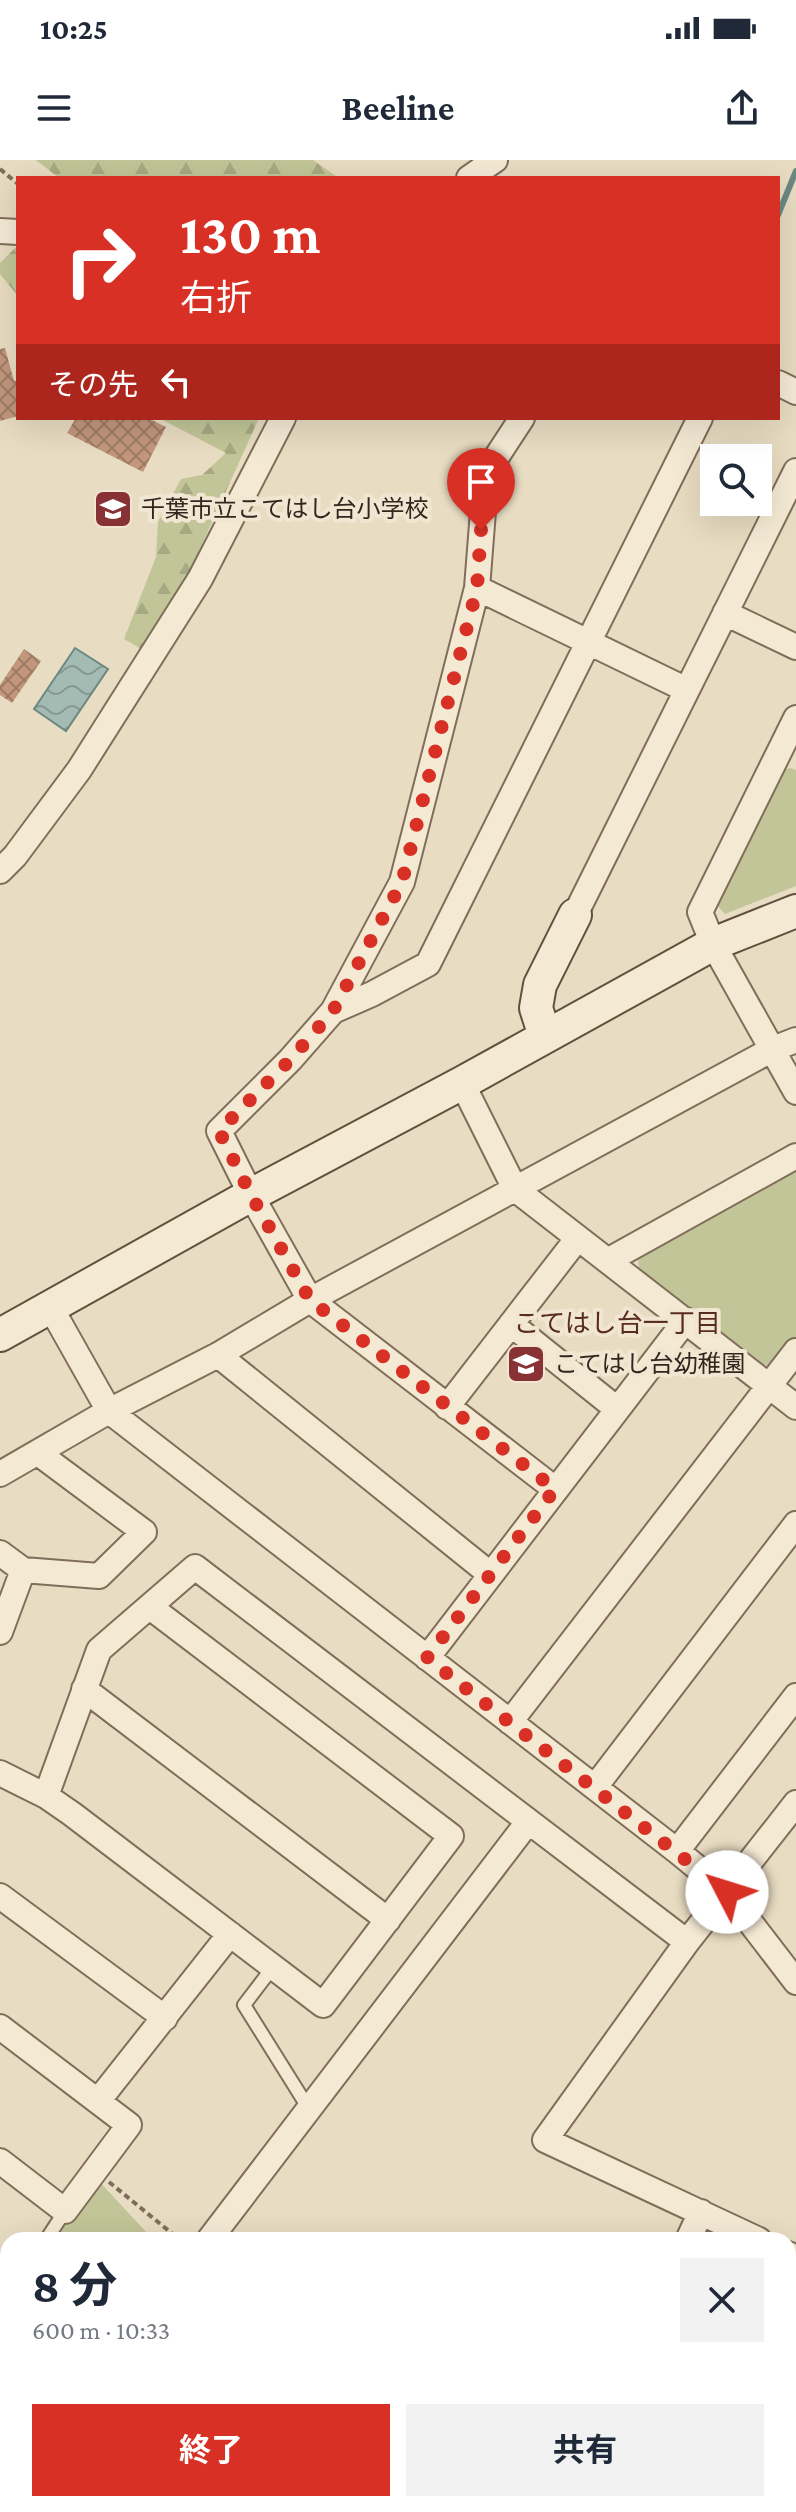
<!DOCTYPE html>
<html lang="ja">
<head>
<meta charset="utf-8">
<style>
	:root { --surface:#fff; --page:#f2f2f3; --text:#1f2937; --muted:#747a83; --accent:#d93025 }
	body { margin:0; font-family:"Crimson Pro","Noto Sans JP",serif; background:var(--page); color:var(--text); height:100vh; display:flex; flex-direction:column; font-size:30px; white-space:nowrap }
	* { box-sizing:border-box; margin:0 }
	p { font-size:26px; color:var(--muted) }
	.icon { flex:none; width:44px; height:44px; fill:none; stroke:currentColor; stroke-width:2; stroke-linecap:round; stroke-linejoin:round }
	.map { position:relative; flex:1; overflow:hidden }
	.side { position:absolute; left:0px; top:2072px; width:796px; height:280px; display:flex; flex-direction:column; background:var(--surface); border-radius:24px 24px 0 0; box-shadow:0 8px 32px #0002 }
	.side>* { flex:none }
	.banner { position:absolute; left:16px; top:16px; width:764px; height:244px; border-radius:0px; box-shadow:0 8px 32px #0002; background:#d93025; color:#fff; overflow:hidden }
	.controls { position:absolute; left:700px; top:284px; display:grid; gap:16px }
	.controls a { display:grid; place-items:center; width:72px; height:72px; border-radius:0px; background:var(--surface); box-shadow:0 8px 32px #0002; font-size:40px }
	.pin { position:absolute; display:grid; place-items:center; width:68px; height:68px; color:#fff; margin:-82px -34px; border-radius:50% 50% 50% 0; rotate:-45deg; box-shadow:0 0 8px #0007 }
	.pin .icon { rotate:45deg }
	.me { position:absolute; width:88px; margin:-44px; rotate:310deg; stroke-linejoin:round; filter:drop-shadow(0 0 6px #0008) }
	.turn { display:flex; align-items:center; gap:28px; height:168px; padding:0 32px; font-size:36px }
	.turn .icon { width:104px; height:104px; stroke-width:2.5 }
	.turn b { display:block; font-size:56px; line-height:68px }
	.then { display:flex; align-items:center; height:76px; padding:0 32px; background:#0003; gap:16px; font-size:30px }
	.round { display:grid; place-items:center; flex:none; width:84px; height:84px; border-radius:0px; background:var(--page) }
	.overview { display:flex; align-items:center; justify-content:space-between; height:136px; padding:0 32px }
	h1 { font-size:48px; font-weight:700; line-height:60px }
	.cta { display:flex; gap:16px; margin-top:auto; padding:16px 32px }
	.cta a { flex:1; height:92px; border-radius:0px; background:var(--accent); color:#fff; font-size:32px; font-weight:700; line-height:92px; text-align:center }
	.cta a+a { background:var(--page); color:var(--text) }
	.status { display:flex; justify-content:space-between; align-items:center; height:56px; padding:0 40px; background:var(--surface); direction:ltr }
	.status svg { height:22px; fill:currentColor }
	header { display:flex; justify-content:space-between; align-items:center; height:104px; padding:0 32px; background:var(--surface); font-size:36px; font-weight:700 }
	.map>svg:first-child { display:block }
</style>
</head>
<body>
<div class="status"><b>10:25</b><svg viewBox="0 0 49 12"><path d="M0 12V9h3v3zM5 12V6h3v6zM10 12V3h3v9zM15 12V0h3v12zM26 1h20v11H26zM47 4h2v5h-2z"/></svg></div>
<header><svg class="icon" aria-label="menu" viewBox="0 0 24 24"><path d="M4 6h16M4 12h16M4 18h16"/></svg>Beeline<svg class="icon" aria-label="share" viewBox="0 0 24 24"><path d="M12 15V3M7 8l5-5 5 5M5 13v7h14v-7"/></svg></header>
<div class="map">
<svg width="796" height="2352" viewBox="0 0 796 2352">
	<defs>
		<pattern id="forest-firs" width="22" height="20" patternUnits="userSpaceOnUse" patternTransform="scale(2)"><rect width="22" height="20" fill="#c1c597"/><path d="M5 1l3.5 6h-7zM16 11l3.5 6h-7z" fill="#a6a982"/></pattern>
		<pattern id="water-waves" width="16" height="10" patternUnits="userSpaceOnUse" patternTransform="scale(2)"><rect width="16" height="10" fill="#a4bbb4"/><path d="M0 5q4-4 8 0t8 0" fill="none" stroke="#869892"/></pattern>
		<pattern id="building-cross-hatch" width="8" height="8" patternUnits="userSpaceOnUse" patternTransform="scale(2)"><rect width="8" height="8" fill="#c2977c"/><path d="M0 0l8 8M0 8l8-8" fill="none" stroke="#9e7b65"/></pattern>
	</defs>
	<rect width="100%" height="100%" fill="#e8dcc2"/>
	<path fill="url(#forest-firs)" d="M36,0H313L339,18H59Z
		M18,85V136L0,114V103Z
		M159,258H259L152,495L124,479L156,397L158,362L181,319L202,315L226,293Z"/>
	<path fill="#c1c597" d="M791,608L796,610V726L725,754L714,742L778,611Z
		M796,1008V1182L778,1206L764,1205L639,1113L638,1095Z
		M96,2018L148,2074L143,2080H56Z"/>
	<path fill="url(#water-waves)" stroke="#6c8880" stroke-width="2" d="M75,488L108,509L66,571L34,549Z"/>
	<g fill="none" stroke-linecap="round" stroke-linejoin="round">
		<path stroke="#6c8880" stroke-width="6" d="M778,55L796,11"/>
	</g>
	<path fill="url(#building-cross-hatch)" d="M5,188L14,221L18,220V256L0,261V189Z
		M76,258H148L166,267L143,312L67,273Z
		M24,489L41,501L12,543L0,535V525Z"/>
	<g fill="none" stroke-linecap="round" stroke-linejoin="round">
		<defs>
			<path id="lane" d="M273,1807L244,1845L309,1949
				M46,2080L65,2051
				M0,2149L8,2137"/>
			<path id="street" d="M469,18L495,0
				M0,71L18,72
				M778,223L796,232
				M522,258L486,313L477,428L402,722L333,851L290,900L219,971L251,1035L310,1140L555,1329
				M477,428L687,530
				M725,453L796,487
				M796,558L700,752L713,784L796,932
				M0,711L15,696L79,610L200,419L283,258
				M575,755L796,311
				M333,851L372,834L428,804L700,258
				M462,923L515,1029L796,1247
				M609,1100L796,996
				M51,1148L109,1251L677,1691L727,1732L796,1822
				M511,1164L617,1249
				M218,1195L490,1414
				M447,1247L577,1079
				M0,1314L109,1251L218,1195L310,1140L773,889L796,880
				M0,1393L23,1410L99,1416L144,1372L38,1293
				M0,1472L23,1410
				M427,1498L686,1160
				M84,1529L388,1760
				M510,1562L796,1191
				M0,1613L46,1636L72,1654L323,1845L451,1676L150,1447
				M595,1627L796,1364
				M46,1636L99,1490L195,1407L687,1782
				M677,1691L796,1536
				M0,1736L165,1858
				M0,1867L129,1965L65,2051L0,2001
				M98,1941L230,1774
				M209,2080L528,1662
				M688,2080L701,2052
				M759,2080L545,1980L687,1782L796,1643
				M788,2094L796,2098
				M561,2352L565,2344"/>
			<path id="secondary" d="M545,876L536,848L540,825L575,755
				M0,1175L251,1035L462,923L713,784L796,751
				M0,2327L8,2331
				M36,2344L53,2352"/>
		</defs>
		<use href="#lane" stroke="#806e5b" stroke-width="16"/>
		<use href="#street" stroke="#806e5b" stroke-width="28"/>
		<use href="#secondary" stroke="#624f3e" stroke-width="36"/>
		<path stroke="#806e5b" stroke-width="4" stroke-dasharray="6 4" stroke-linecap="butt" d="M0,9L18,24
			M109,2022L180,2080"/>
		<use href="#lane" stroke="#f4ead4" stroke-width="12"/>
		<use href="#street" stroke="#f4ead4" stroke-width="24"/>
		<use href="#secondary" stroke="#f4ead4" stroke-width="32"/>
	</g>
	<g fill="none" stroke-linecap="round" stroke-linejoin="round">
		<path stroke="#d93025" stroke-width="14" stroke-dasharray="0 25.2" d="M481,370L477,428L402,722L333,851L290,900L219,971L251,1035L310,1140L555,1329L427,1498L727,1732"/>
	</g>
	<defs>
		<symbol id="school-square" viewBox="-11 -11 22 22"><rect x="-9" y="-9" width="18" height="18" rx="4" fill="#883235" stroke="#f1e6d1"/><path d="M0-5L7-2L0 1L-7-2ZM-4 1L0 2.5L4 1V4Q0 6-4 4Z" fill="#fff"/></symbol>
	</defs>
	<g fill-rule="evenodd">
		<use href="#school-square" x="91" y="327" width="44" height="44"/>
		<use href="#school-square" x="504" y="1182" width="44" height="44"/>
	</g>
	<g text-anchor="middle" stroke-width="8" stroke-linejoin="round" paint-order="stroke">
		<g font-size="24" fill="#31271e" stroke="#f1e6d1" text-anchor="start">
			<text x="141" y="357">千葉市立こてはし台小学校</text>
			<text x="554" y="1212">こてはし台幼稚園</text>
		</g>
		<g font-size="26" fill="#592c22" stroke="#f1e6d1">
			<text x="617" y="1172">こてはし台一丁目</text>
		</g>
	</g>
</svg>
<div class="controls">
<a><svg class="icon" aria-label="search" viewBox="0 0 24 24"><circle cx="10" cy="10" r="6"/><path d="M15 15l6 6"/></svg></a>
</div>
<div class="pin" style="left:481px;top:370px;background:#d93025"><svg class="icon" aria-label="arrive" viewBox="0 0 24 24"><path d="M6 21V4h12l-3 4 3 4H6"/></svg></div>
<svg class="me" style="left:727px;top:1732px" viewBox="-20 -20 40 40"><circle r="19" fill="#fff"/><path d="M0-13L10 11 0 6-10 11z" fill="#d93025"/></svg>
<div class="banner">
<div class="turn"><svg class="icon" aria-label="right" viewBox="0 0 24 24"><path d="M7 20v-9h11M14 6l5 5-5 5"/></svg><div><b>130 m</b>右折</div></div>
<div class="then">その先<svg class="icon" aria-label="left" viewBox="0 0 24 24"><path d="M17 20v-9H6M10 6l-5 5 5 5"/></svg></div>
</div>
<section class="side">
<div class="overview"><div><h1>8 分</h1><p>600 m · 10:33</p></div><a class="round"><svg class="icon" aria-label="close" viewBox="0 0 24 24"><path d="M6 6l12 12M18 6L6 18"/></svg></a></div>
<div class="cta"><a>終了</a><a>共有</a></div>
</section>
</div>
</body>
</html>
